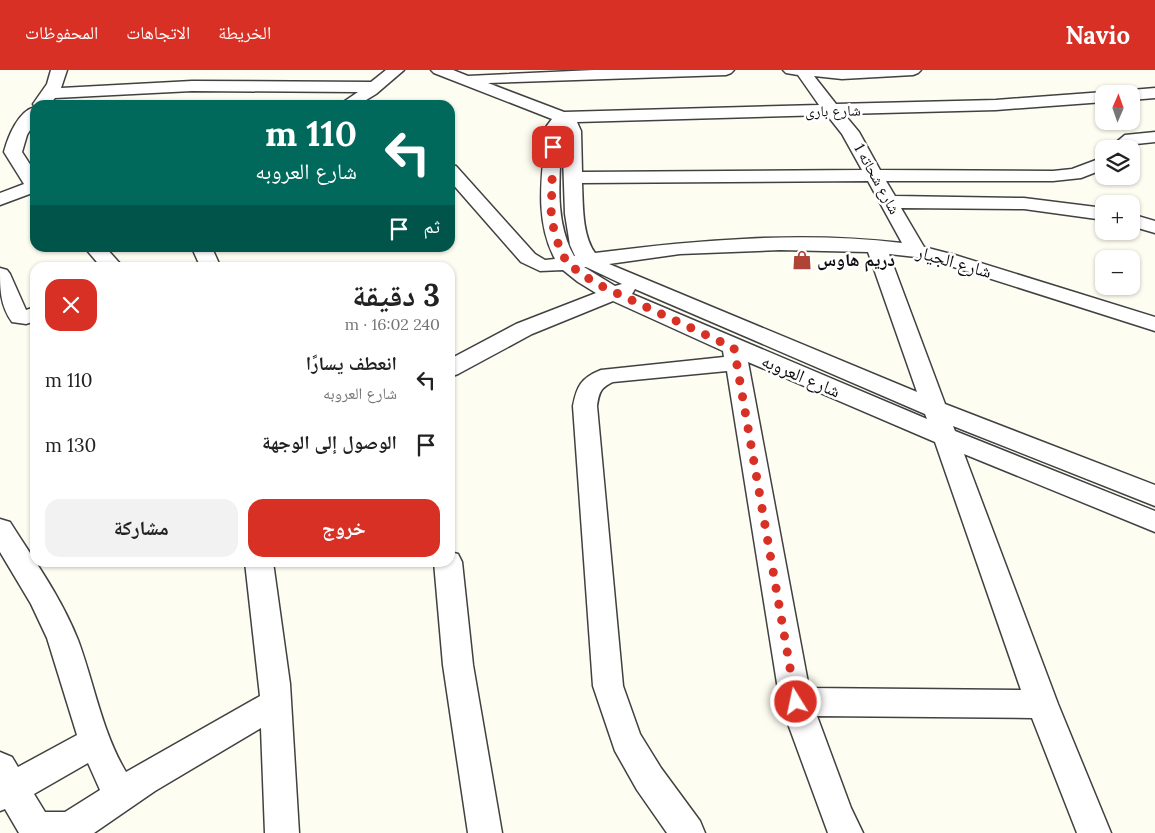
<!DOCTYPE html>
<html lang="ar">
<head>
<meta charset="utf-8">
<style>
	:root { --surface:#fff; --page:#f2f2f2; --text:#222; --muted:#767676; --accent:#d93025 }
	body { margin:0; font-family:Lora,"Noto Naskh Arabic",serif; background:var(--page); color:var(--text); direction:rtl; height:100vh; display:flex; flex-direction:column; font-size:19px; white-space:nowrap }
	* { box-sizing:border-box; margin:0 }
	p { font-size:16px; color:var(--muted) }
	.icon { flex:none; width:28px; height:28px; fill:none; stroke:currentColor; stroke-width:2; stroke-linecap:round; stroke-linejoin:round }
	.map { position:relative; flex:1; overflow:hidden; direction:ltr }
	.drawer { position:absolute; left:30px; top:192px; width:425px; height:305px; display:flex; flex-direction:column; background:var(--surface); border-radius:15px; box-shadow:0 1px 4px #0004; direction:rtl }
	.drawer>* { flex:none }
	.guide { position:absolute; left:30px; top:30px; width:425px; height:152px; border-radius:15px; box-shadow:0 1px 4px #0004; direction:rtl; background:#00695c; color:#fff; overflow:hidden }
	.needle { width:32px; rotate:2deg }
	.buttons { position:absolute; left:1095px; top:15px; display:grid; gap:10px }
	.buttons a { display:grid; place-items:center; width:45px; height:45px; border-radius:10px; background:var(--surface); box-shadow:0 1px 4px #0004; font-size:25px }
	.pin { position:absolute; display:grid; place-items:center; width:42px; height:42px; color:#fff; margin:-21px; border-radius:10px; box-shadow:0 2px 8px #0006 }
	.me { position:absolute; width:55px; margin:-28px; rotate:350deg; stroke-linejoin:round; filter:drop-shadow(0 0 4px #0008) }
	.turn { display:flex; align-items:center; gap:18px; height:105px; padding:0 15px; font-size:22px }
	.turn .icon { width:65px; height:65px; stroke-width:2.5 }
	.turn b { display:block; font-size:35px; line-height:42px }
	.then { display:flex; align-items:center; height:48px; padding:0 15px; background:#0003; gap:10px; font-size:19px }
	.round { display:grid; place-items:center; flex:none; width:52px; height:52px; border-radius:15px; background:var(--page) }
	.head { display:flex; align-items:center; justify-content:space-between; height:85px; padding:0 15px }
	h1 { font-size:30px; font-weight:800; line-height:38px }
	.primary-button { display:flex; gap:10px; margin-top:auto; padding:10px 15px }
	.primary-button a { flex:1; height:58px; border-radius:15px; background:var(--accent); color:#fff; font-size:20px; font-weight:800; line-height:58px; text-align:center }
	.primary-button a+a { background:var(--page); color:var(--text) }
	ul { padding:0; list-style:none }
	li { display:flex; align-items:center; gap:15px; height:65px; padding:0 15px }
	li div { flex:1 }
	li b { display:block; font-size:19px }
	li em { font-style:normal }
	header { display:flex; align-items:center; gap:30px; box-sizing:border-box; height:70px; padding:0 25px; background:var(--accent); color:#fff }
	header strong { font-size:24px }
	nav { display:flex; gap:28px; margin-inline-start:auto; font-size:18px }
	.map>svg:first-child { display:block }
</style>
</head>
<body>
<header>
<strong>Navio</strong>
<nav><a>الخريطة</a><a>الاتجاهات</a><a>المحفوظات</a></nav>
</header>
<div class="map">
<svg width="1155" height="763" viewBox="0 0 1155 763">
	<rect width="100%" height="100%" fill="#fdfdf1"/>
	<g fill="none" stroke-linecap="round" stroke-linejoin="round">
		<defs>
			<path id="street" d="M51,0H67L61,18L192,11L371,12L386,0H404L376,24L358,35H339L358,22L192,21L55,28L49,35H35V52L27,65L22,82L35,102V122L0,135V123L24,114L4,82C8,67 18,41 35,37L33,34L47,14Z
				M431,0H453L468,6L594,0H734L731,3L726,5L488,13L564,42L819,35L798,5L786,3L783,0H921L918,3L913,5L842,9L814,6L836,34L996,30L1104,22L1110,24H1104V32L996,40L844,44L859,62L880,100L1053,101L1072,99L1104,87V99L1081,108L1053,111H886L895,126L1024,128L1104,138V150L1024,139L901,138L924,177L955,185L1155,247V261L941,193L916,187L889,184L945,334L1155,415V436L953,356L955,361L1155,441V462L964,384L1058,634L1111,763H1077L1032,648L817,646L851,738L863,763H828L780,632L727,301L613,312C600,318 599,323 597,336L623,616L640,664L661,698L700,751L705,763H667L637,720L615,681L593,616L573,336C577,316 581,308 601,300L724,287L723,281L613,231L532,264L458,304L450,307V289L516,254L596,223L578,212L563,200L540,201L521,192L450,111V95L456,96L535,184L545,190L555,189C533,147 543,102 546,57L552,49L434,3ZM827,45L842,64L862,100L582,102L581,61L577,52ZM562,57L565,144L570,175L575,186H574C552,147 561,100 562,57ZM868,111L902,173C800,161 696,170 595,183C582,165 583,135 582,113ZM780,180L868,182L917,322L609,194L680,184ZM584,197H586L622,214L615,216ZM635,219L925,344L927,349L632,224ZM748,292L935,372L1021,620L809,618Z
				M1155,18V28L1131,30V24H1124L1131,20Z
				M1155,62V72L1136,74L1129,79H1108L1125,65Z
				M1131,144L1155,151V163L1131,156Z
				M85,178H106L124,198H102Z
				M192,178H212L221,198H201Z
				M0,198L7,200L10,204L26,240L35,237V251L26,254L12,252C0,235 0,219 0,198Z
				M0,449L10,452C34,490 61,527 78,570C94,613 102,662 126,702L260,626L245,492H273L290,614L299,763H265L261,658L155,721L94,763H19L5,739L0,741V682L12,687L18,697L77,665L47,568L31,534L0,482ZM88,693L100,720L65,742H45L34,724Z
				M450,482L458,484L462,492L473,595L502,763H468L443,595L434,492H450Z"/>
		</defs>
		<use href="#street" stroke="#414141" stroke-width="3"/>
		<use href="#street" fill="#fff" fill-rule="evenodd"/>
	</g>
	<g fill="none" stroke-linecap="round" stroke-linejoin="round">
		<path stroke="#d93025" stroke-width="9" stroke-dasharray="0 16.2" d="M553,77L551,149L560,180L568,194L595,213L734,278L796,632"/>
	</g>
	<defs>
		<symbol id="shop-bare" viewBox="-9 -9 18 18"><path d="M-5-2.5h2.3a2.7 3.5 0 0 1 5.4 0H5L5.5 6h-11ZM-1.5-2.5h3a1.5 2.3 0 0 0-3 0Z" fill="#ae4336" stroke="#fff" stroke-width="2.5" paint-order="stroke"/></symbol>
	</defs>
	<g fill-rule="evenodd">
		<use href="#shop-bare" x="788" y="176" width="28" height="28"/>
	</g>
	<g text-anchor="middle" stroke-width="5" stroke-linejoin="round" paint-order="stroke">
		<g font-size="15" fill="#0e0e0e" stroke="#fff">
			<text transform="translate(833 41) rotate(-1)" y="5">شارع بارى</text>
			<text transform="translate(877 109) rotate(61)" y="5">شارع شحاته 1</text>
		</g>
		<g font-size="18" font-weight="bold" fill="#0e0e0e" stroke="#fff" text-anchor="start">
			<text x="817" y="196">دريم هاوس</text>
		</g>
		<g font-size="18" fill="#0e0e0e" stroke="#fff">
			<text transform="translate(954 192) rotate(16)" y="6">شارع الجيار</text>
			<text transform="translate(801 306) rotate(23)" y="6">شارع العروبه</text>
		</g>
	</g>
</svg>
<div class="buttons">
<a><svg class="needle" viewBox="-14 -14 28 28"><path d="M0-13l5 13h-10z" fill="#e53935"/><path d="M0 13l5-13h-10z" fill="#767676"/></svg></a>
<a><svg class="icon" aria-label="layers" viewBox="0 0 24 24"><path d="M12 4l9 5-9 5-9-5zM3 14l9 5 9-5"/></svg></a>
<a>+</a>
<a>−</a>
</div>
<div class="pin" style="left:553px;top:77px;background:#d93025"><svg class="icon" aria-label="arrive" viewBox="0 0 24 24"><path d="M6 21V4h12l-3 4 3 4H6"/></svg></div>
<svg class="me" style="left:796px;top:632px" viewBox="-20 -20 40 40"><circle r="17" fill="#d93025" stroke="#fff" stroke-width="3"/><path d="M0-11L8 9 0 5-8 9z" fill="#fff"/></svg>
<div class="guide">
<div class="turn"><svg class="icon" aria-label="left" viewBox="0 0 24 24"><path d="M17 20v-9H6M10 6l-5 5 5 5"/></svg><div><b>110 m</b>شارع العروبه</div></div>
<div class="then">ثم<svg class="icon" aria-label="arrive" viewBox="0 0 24 24"><path d="M6 21V4h12l-3 4 3 4H6"/></svg></div>
</div>
<section class="drawer">
<div class="head"><div><h1>3 دقيقة</h1><p>240 m · 16:02</p></div><a class="round" style="background:#d93025;color:#fff"><svg class="icon" aria-label="close" viewBox="0 0 24 24"><path d="M6 6l12 12M18 6L6 18"/></svg></a></div>
<ul>
<li><svg class="icon" aria-label="left" viewBox="0 0 24 24"><path d="M17 20v-9H6M10 6l-5 5 5 5"/></svg><div><b>انعطف يسارًا</b><p>شارع العروبه</p></div><em>110 m</em></li>
<li><svg class="icon" aria-label="arrive" viewBox="0 0 24 24"><path d="M6 21V4h12l-3 4 3 4H6"/></svg><div><b>الوصول إلى الوجهة</b></div><em>130 m</em></li>
</ul>
<div class="primary-button"><a>خروج</a><a>مشاركة</a></div>
</section>
</div>
</body>
</html>
